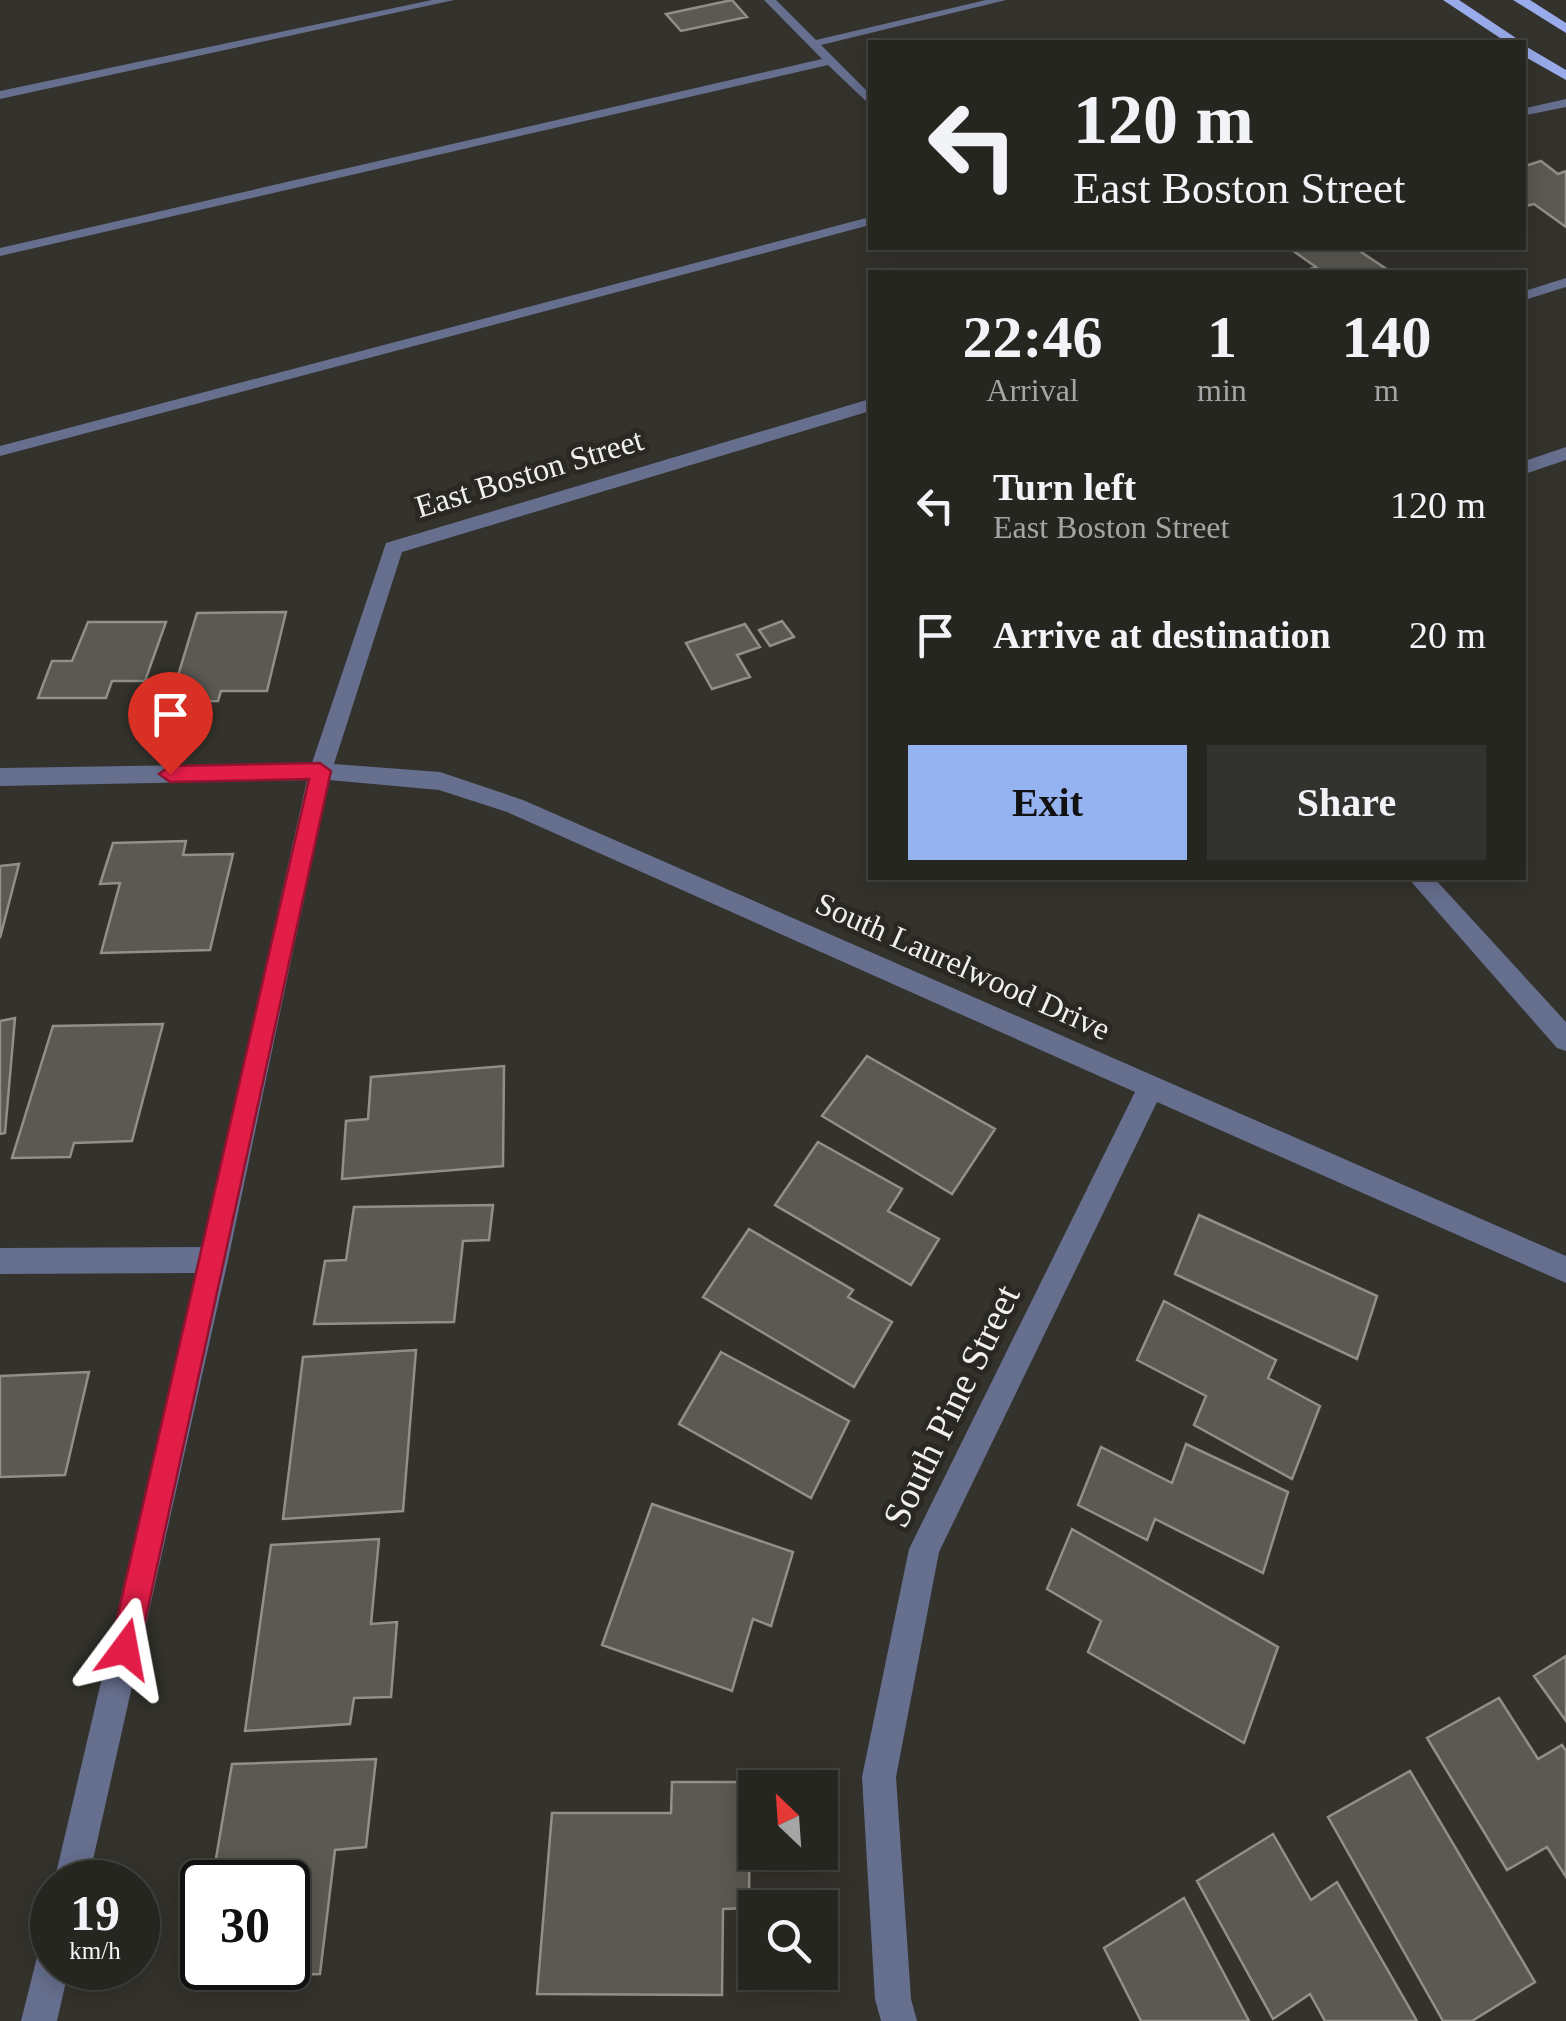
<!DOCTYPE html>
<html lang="en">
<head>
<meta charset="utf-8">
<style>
	:root { --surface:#262621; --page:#32322e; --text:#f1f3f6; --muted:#a4a5a5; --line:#42433f; --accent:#95b2f1 }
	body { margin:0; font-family:Georgia,serif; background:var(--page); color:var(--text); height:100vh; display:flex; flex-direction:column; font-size:38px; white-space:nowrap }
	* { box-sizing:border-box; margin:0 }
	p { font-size:32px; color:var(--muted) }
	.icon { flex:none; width:55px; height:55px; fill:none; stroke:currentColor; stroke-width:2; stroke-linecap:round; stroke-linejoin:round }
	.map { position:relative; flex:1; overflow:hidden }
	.side { position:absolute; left:868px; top:270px; width:658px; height:610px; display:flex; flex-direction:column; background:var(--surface); border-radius:0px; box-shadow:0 5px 25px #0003,0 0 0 2px var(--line) }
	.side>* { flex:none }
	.hud { position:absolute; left:868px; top:40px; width:658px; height:210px; border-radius:0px; box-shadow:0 5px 25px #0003,0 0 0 2px var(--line); background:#262621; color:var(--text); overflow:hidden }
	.needle { width:65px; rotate:335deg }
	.fabs { position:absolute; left:738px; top:1770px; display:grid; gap:20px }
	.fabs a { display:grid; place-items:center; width:100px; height:100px; border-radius:0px; background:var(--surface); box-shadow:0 5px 25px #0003,0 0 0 2px var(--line); font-size:50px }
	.speed { position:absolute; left:30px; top:1860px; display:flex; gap:20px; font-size:50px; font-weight:700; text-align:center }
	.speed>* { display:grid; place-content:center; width:130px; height:130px; border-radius:50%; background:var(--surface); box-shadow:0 5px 25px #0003,0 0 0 2px var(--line); line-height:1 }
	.speed small { font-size:25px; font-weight:400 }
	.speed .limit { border:5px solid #111; border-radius:15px; background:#fff; color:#111 }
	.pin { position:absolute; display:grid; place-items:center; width:85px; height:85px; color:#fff; margin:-102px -42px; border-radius:50% 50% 50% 0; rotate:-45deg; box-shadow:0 0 10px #0007 }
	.pin .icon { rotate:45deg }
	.me { position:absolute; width:110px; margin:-55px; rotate:13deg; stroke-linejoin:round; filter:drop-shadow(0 0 8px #0008) }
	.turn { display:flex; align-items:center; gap:35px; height:210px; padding:0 40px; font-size:45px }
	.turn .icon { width:130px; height:130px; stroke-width:2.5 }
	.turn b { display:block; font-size:70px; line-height:85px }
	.eta { display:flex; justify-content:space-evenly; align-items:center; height:170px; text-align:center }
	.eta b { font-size:60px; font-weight:600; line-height:70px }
	.action { display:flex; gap:20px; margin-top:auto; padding:20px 40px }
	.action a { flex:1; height:115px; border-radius:0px; background:var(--accent); color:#111; font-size:40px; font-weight:600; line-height:115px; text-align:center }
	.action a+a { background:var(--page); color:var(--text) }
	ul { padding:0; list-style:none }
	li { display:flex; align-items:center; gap:30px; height:130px; padding:0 40px }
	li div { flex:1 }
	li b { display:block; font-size:38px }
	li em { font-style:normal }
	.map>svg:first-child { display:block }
</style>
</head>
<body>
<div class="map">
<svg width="1566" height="2021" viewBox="0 0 1566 2021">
	<rect width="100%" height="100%" fill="#33322c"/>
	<path fill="#5b5952" stroke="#918f88" stroke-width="2.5" d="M732,0L747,17L681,31L666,14Z
		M1541,161L1558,174L1566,171V227L1534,204L1522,207V167Z
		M1289,248H1355L1391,272H1307L1304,271L1316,267Z
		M286,612L267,691H221L218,701L170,702L197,613Z
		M782,621L794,637L770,646L759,630Z
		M88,622H166L145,681H112L106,698H38L52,661H72Z
		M745,624L760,647L737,655L750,677L712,689L686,643Z
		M186,841L183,855L233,854L210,950L101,953L120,883L100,884L113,843Z
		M19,864L0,938V866Z
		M15,1018L5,1133L0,1134V1021Z
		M163,1024L132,1141L74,1143L70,1157L12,1158L53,1026Z
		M867,1056L995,1129L952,1194L822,1116Z
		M504,1066L503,1166L342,1179L346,1121L368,1119L371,1077Z
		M818,1142L902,1189L888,1211L939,1239L911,1285L775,1205Z
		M493,1205L489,1240L463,1241L454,1322L314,1324L325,1261L346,1260L354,1207Z
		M1199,1215L1377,1296L1357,1359L1175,1274Z
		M749,1229L853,1290L848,1297L892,1322L854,1387L703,1297Z
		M1164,1301L1276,1360L1268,1378L1320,1406L1292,1479L1194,1425L1206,1396L1137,1360Z
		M416,1350L403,1511L283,1519L303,1357Z
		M721,1352L849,1421L811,1498L679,1424Z
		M89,1372L65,1475L0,1477V1376Z
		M1186,1444L1288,1492L1263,1573L1155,1519L1147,1540L1078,1505L1101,1447L1172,1483Z
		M652,1504L793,1552L771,1626L753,1619L732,1691L602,1645Z
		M1072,1529L1278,1647L1244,1743L1088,1652L1101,1621L1047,1589Z
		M379,1539L371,1624L397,1622L391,1697L354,1698L350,1724L245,1731L271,1545Z
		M1566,1656V1721L1534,1676Z
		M1499,1698L1538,1759L1562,1745L1566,1751V1877L1547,1847L1507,1870L1427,1738Z
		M376,1759L366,1847L335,1850L320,1974L196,1978L202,1941V1968H288V1882H212L232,1764Z
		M1410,1771L1535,1982L1472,2021H1443L1328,1817Z
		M672,1782H750L749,1908L723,1909L722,1995L537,1994L552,1813H671Z
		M1273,1834L1311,1900L1337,1882L1417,2021H1325L1310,1994L1273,2019L1197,1881Z
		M1184,1898L1249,2021H1141L1104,1948Z"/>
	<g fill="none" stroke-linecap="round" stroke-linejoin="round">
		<path fill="#666f8e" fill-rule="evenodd" d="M432,0H454L0,99V91Z
			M764,0H776L816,40L986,0H1006L821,45L870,94V105L828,65L0,256V248L822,59Z
			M1566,99V107L1522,116V109Z
			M870,217V225L0,456V446Z
			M1566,278V287L1522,301V292Z"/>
		<path fill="#666f8e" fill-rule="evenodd" d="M870,399V411L402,552L334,764L440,772L523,800L1566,1256V1283L1157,1102L939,1552L896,1777L911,1999L917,2021H881L875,1999L862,1777L909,1549L1135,1092L507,812L439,790L329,780L228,1260L88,1882H54L197,1273L0,1274V1248L203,1247L307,780L0,786V768L312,763L386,543Z
			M1566,447V460L1522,475V462Z
			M1408,878H1434L1566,1022V1051L1557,1048Z
			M52,1944V1968H69L57,2021H21L39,1949Z"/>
		<path fill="#99abea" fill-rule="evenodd" d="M1443,0H1459L1522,42H1506Z
			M1513,0H1530L1566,23V33Z
			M1522,44L1566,70V80L1522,55Z"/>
	</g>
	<path fill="#e11d48" stroke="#92132f" stroke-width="2.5" d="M320,763L331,771L139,1649L135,1659L125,1664L114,1659L110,1649L309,779L170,782L159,774L170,766Z"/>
	<g text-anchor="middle" stroke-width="10" stroke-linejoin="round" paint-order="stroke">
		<g font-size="32" fill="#f1f0ec" stroke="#2a2822">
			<text transform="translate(529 473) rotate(-17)" y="11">East Boston Street</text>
			<text transform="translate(963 966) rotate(24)" y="11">South Laurelwood Drive</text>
		</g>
		<g font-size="38" fill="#f1f0ec" stroke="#2a2822">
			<text transform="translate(951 1406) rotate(-64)" y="13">South Pine Street</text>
		</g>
	</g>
</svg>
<div class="fabs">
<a><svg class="needle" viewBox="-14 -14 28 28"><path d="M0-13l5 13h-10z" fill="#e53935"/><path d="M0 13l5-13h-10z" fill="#a4a5a5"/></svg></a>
<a><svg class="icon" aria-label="search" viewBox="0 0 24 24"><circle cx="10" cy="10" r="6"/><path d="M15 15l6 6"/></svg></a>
</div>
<div class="speed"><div>19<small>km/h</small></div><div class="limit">30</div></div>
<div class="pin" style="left:170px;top:774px;background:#d93025"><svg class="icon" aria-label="arrive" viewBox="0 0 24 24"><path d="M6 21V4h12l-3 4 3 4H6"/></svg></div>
<svg class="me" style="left:125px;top:1649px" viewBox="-20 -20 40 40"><path d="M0-17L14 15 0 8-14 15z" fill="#e11d48" stroke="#fff" stroke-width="4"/></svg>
<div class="hud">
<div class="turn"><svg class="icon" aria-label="left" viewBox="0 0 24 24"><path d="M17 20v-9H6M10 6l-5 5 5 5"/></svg><div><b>120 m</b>East Boston Street</div></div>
</div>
<section class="side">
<div class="eta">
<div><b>22:46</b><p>Arrival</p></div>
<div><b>1</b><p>min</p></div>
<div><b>140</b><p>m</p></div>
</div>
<ul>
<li><svg class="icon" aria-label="left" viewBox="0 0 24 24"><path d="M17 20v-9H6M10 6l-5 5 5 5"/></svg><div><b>Turn left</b><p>East Boston Street</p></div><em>120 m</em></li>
<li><svg class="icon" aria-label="arrive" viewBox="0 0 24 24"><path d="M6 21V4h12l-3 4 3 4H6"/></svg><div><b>Arrive at destination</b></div><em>20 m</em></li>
</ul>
<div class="action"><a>Exit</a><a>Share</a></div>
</section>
</div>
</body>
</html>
